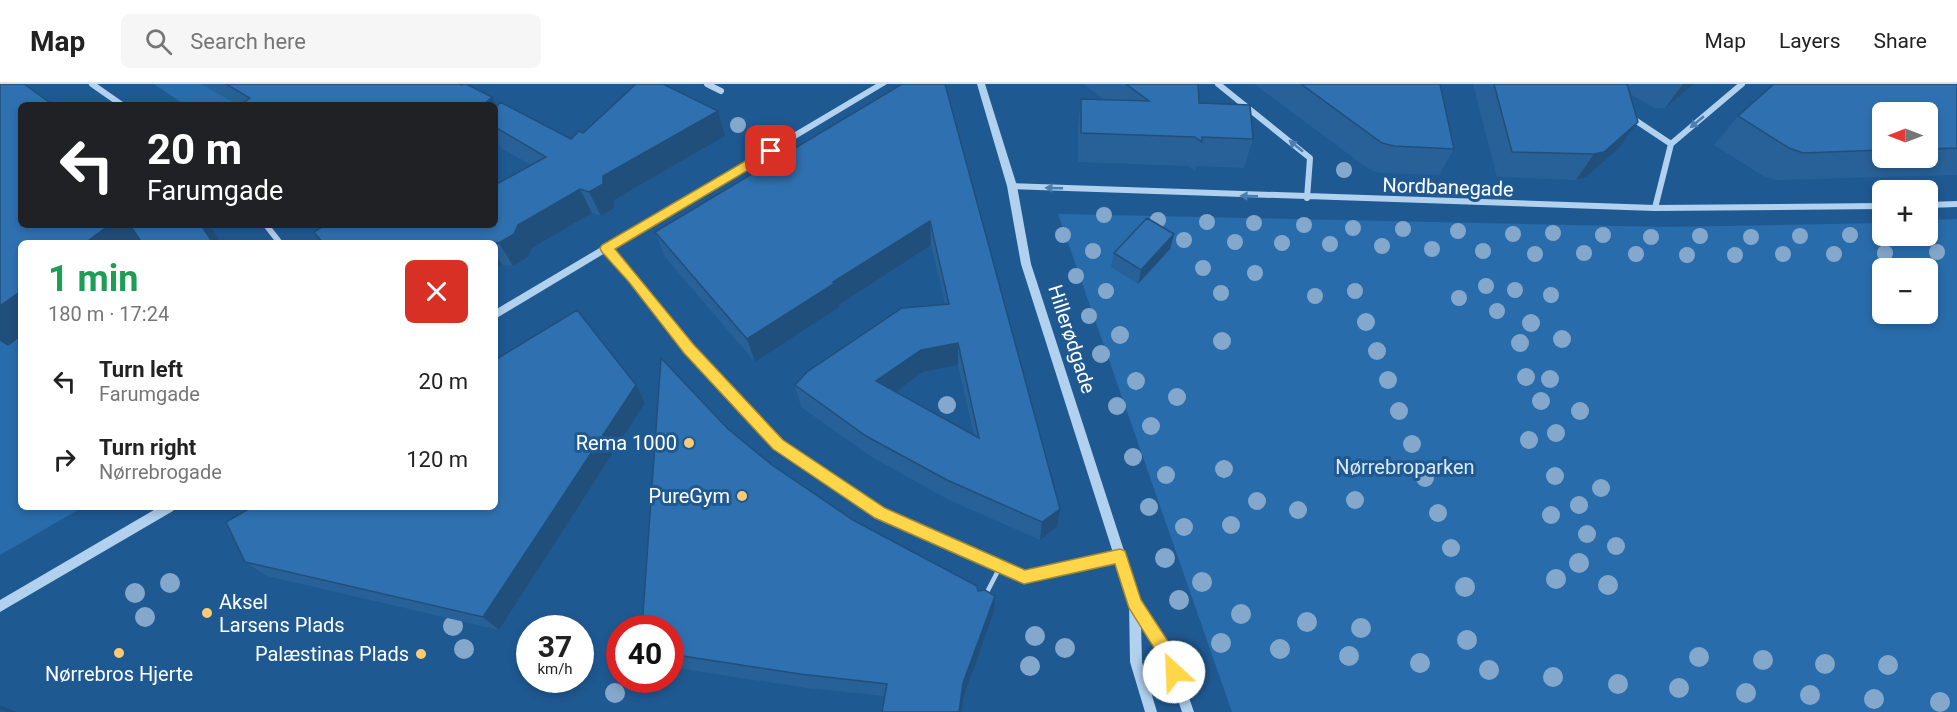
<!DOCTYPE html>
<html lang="en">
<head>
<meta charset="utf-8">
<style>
	:root { --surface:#fff; --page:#f6f6f6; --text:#222; --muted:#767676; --line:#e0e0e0 }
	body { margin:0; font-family:Roboto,sans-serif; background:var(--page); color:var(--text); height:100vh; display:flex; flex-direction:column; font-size:22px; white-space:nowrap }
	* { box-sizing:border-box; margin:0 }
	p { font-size:20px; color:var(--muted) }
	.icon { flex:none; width:33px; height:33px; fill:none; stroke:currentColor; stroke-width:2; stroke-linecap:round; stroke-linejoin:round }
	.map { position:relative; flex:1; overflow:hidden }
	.sheet { position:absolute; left:18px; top:156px; width:480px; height:270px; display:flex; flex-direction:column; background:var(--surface); border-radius:9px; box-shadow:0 3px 9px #0003 }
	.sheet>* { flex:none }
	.top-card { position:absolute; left:18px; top:18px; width:480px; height:126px; border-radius:9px; box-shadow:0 3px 9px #0003; background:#202124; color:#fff; overflow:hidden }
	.needle { width:39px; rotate:270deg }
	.buttons { position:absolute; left:1872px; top:18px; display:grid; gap:12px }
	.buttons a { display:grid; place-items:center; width:66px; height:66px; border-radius:9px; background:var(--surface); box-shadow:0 3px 9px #0003; font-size:30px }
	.speed { position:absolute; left:516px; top:531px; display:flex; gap:12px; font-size:30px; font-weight:700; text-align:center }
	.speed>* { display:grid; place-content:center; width:78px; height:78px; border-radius:50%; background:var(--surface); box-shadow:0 3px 9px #0003; line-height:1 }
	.speed small { font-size:15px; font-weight:400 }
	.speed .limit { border:9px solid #d22; background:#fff; color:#111 }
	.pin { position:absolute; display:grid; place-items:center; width:51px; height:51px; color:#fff; margin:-26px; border-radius:12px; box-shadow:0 3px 9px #0006 }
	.me { position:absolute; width:66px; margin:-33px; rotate:335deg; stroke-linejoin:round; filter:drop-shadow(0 0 4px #0008) }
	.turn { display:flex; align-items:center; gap:21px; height:126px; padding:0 30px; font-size:27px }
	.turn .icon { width:78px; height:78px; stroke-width:2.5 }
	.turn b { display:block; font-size:42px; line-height:51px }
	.round { display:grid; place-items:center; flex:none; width:63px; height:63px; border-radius:9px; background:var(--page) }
	.headline { display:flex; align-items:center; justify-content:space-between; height:102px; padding:0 30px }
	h1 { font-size:36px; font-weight:700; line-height:45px; color:#1e9e55 }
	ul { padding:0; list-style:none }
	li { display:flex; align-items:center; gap:18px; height:78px; padding:0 30px }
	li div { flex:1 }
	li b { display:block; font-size:22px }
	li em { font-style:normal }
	header { display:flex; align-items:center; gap:36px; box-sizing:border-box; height:84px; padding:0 30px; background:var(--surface); border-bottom:2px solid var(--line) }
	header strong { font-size:28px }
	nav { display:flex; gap:33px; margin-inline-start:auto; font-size:21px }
	.search { width:420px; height:54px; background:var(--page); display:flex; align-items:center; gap:15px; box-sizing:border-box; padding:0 21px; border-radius:9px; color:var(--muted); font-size:22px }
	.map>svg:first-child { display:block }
</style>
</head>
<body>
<header>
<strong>Map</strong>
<div class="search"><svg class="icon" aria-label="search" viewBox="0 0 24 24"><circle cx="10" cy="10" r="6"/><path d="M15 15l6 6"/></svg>Search here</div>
<nav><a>Map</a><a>Layers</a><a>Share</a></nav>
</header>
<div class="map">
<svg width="1957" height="628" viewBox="0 0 1957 628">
	<rect width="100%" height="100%" fill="#1f5992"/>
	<path fill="#296cab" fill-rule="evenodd" d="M154,0H432L441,21H185Z
		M1058,130L1665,143L1882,139V152H1928V136L1957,135V628H1232ZM1882,184H1928V230H1882Z
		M21,252V423H83L0,471V257Z"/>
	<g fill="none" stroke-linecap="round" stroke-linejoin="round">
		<path stroke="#b1d1ee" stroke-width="4.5" d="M985,512L1000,483"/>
		<path stroke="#b1d1ee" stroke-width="6" d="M92,0L122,21
			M707,0L721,7
			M1218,0L1310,74L1307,114
			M1632,34L1671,60
			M1012,102L1655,124L1882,122
			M1928,121L1957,120
			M1655,124L1671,60L1742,0
			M266,141L280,159
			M606,164L634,194L689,265L778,360L880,429L1024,493L1120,472"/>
		<path fill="#b1d1ee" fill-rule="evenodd" d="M876,0H887L495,235V226Z
			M977,0H985L1017,102L1031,180L1140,516L1174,570L1194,628H1182L1165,577L1141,539L1142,578L1157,628H1145L1130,578L1129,519L1021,180L1007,102Z
			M159,423H175L173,427L0,528V516Z"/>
	</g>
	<g fill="#84a8cb">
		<circle cx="738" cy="41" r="8"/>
		<circle cx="1344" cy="86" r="8"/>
		<circle cx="1104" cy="131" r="8"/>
		<circle cx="1158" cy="136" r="8"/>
		<circle cx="1207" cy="138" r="8"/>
		<circle cx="1254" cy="139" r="8"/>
		<circle cx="1304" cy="141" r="8"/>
		<circle cx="1353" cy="144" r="8"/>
		<circle cx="1403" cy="145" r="8"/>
		<circle cx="1458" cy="147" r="8"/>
		<circle cx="1553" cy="149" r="8"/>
		<circle cx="1513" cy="150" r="8"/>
		<circle cx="1063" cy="151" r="8"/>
		<circle cx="1603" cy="151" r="8"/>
		<circle cx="1850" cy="151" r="8"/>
		<circle cx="1700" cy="152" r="8"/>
		<circle cx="1800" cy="152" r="8"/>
		<circle cx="1651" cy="153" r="8"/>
		<circle cx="1751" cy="153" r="8"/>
		<circle cx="1184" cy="156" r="8"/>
		<circle cx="1235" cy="158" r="8"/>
		<circle cx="1282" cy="159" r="8"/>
		<circle cx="1330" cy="160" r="8"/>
		<circle cx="1382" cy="162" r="8"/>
		<circle cx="1432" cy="165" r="8"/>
		<circle cx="1093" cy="167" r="8"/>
		<circle cx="1483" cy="167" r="8"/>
		<circle cx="1937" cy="168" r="8"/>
		<circle cx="1584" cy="169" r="8"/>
		<circle cx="1885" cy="169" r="8"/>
		<circle cx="1535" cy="170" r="8"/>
		<circle cx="1636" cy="170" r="8"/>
		<circle cx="1783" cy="170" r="8"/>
		<circle cx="1834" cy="170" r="8"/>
		<circle cx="1687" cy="171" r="8"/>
		<circle cx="1735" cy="171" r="8"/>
		<circle cx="1203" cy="184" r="8"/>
		<circle cx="1255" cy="189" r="8"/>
		<circle cx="1076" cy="192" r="8"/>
		<circle cx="1486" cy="202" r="8"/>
		<circle cx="1515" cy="206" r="8"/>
		<circle cx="1106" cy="207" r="8"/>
		<circle cx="1355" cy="207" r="8"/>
		<circle cx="1221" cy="209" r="8"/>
		<circle cx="1551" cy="211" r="8"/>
		<circle cx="1315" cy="212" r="8"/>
		<circle cx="1459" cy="214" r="8"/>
		<circle cx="1497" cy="227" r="8"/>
		<circle cx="1089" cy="232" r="8"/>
		<circle cx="1366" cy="238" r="9"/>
		<circle cx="1531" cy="239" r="9"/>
		<circle cx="1120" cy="251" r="9"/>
		<circle cx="1562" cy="255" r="9"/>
		<circle cx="1222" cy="257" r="9"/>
		<circle cx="1520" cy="259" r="9"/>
		<circle cx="1377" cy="267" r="9"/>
		<circle cx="1101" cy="270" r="9"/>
		<circle cx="1526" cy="293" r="9"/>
		<circle cx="1550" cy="295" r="9"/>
		<circle cx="1388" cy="296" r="9"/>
		<circle cx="1136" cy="297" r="9"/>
		<circle cx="1177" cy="313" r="9"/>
		<circle cx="1541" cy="317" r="9"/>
		<circle cx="947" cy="321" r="9"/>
		<circle cx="1117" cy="322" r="9"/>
		<circle cx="1399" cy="327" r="9"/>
		<circle cx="1580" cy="327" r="9"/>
		<circle cx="1151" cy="342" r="9"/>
		<circle cx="1556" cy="349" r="9"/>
		<circle cx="1529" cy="356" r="9"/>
		<circle cx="1412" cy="360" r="9"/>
		<circle cx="1133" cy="373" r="9"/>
		<circle cx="1224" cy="385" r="9"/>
		<circle cx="1166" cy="391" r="9"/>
		<circle cx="1555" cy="392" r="9"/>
		<circle cx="1425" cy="394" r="9"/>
		<circle cx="1601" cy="404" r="9"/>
		<circle cx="1355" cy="416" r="9"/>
		<circle cx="1257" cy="417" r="9"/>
		<circle cx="1579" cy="421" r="9"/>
		<circle cx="1149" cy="423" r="9"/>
		<circle cx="1298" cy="426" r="9"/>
		<circle cx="1438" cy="429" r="9"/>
		<circle cx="1551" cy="431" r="9"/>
		<circle cx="1231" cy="441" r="9"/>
		<circle cx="1184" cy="443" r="9"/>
		<circle cx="1587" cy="450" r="9"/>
		<circle cx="1616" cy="462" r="9"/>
		<circle cx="1451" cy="464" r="9"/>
		<circle cx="1165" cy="474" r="10"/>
		<circle cx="1579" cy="479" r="10"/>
		<circle cx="1556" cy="495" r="10"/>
		<circle cx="1202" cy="498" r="10"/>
		<circle cx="170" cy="499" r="10"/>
		<circle cx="1608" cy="501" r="10"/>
		<circle cx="1465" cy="503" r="10"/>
		<circle cx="135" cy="509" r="10"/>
		<circle cx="1179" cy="516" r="10"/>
		<circle cx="1241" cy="530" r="10"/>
		<circle cx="145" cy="533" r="10"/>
		<circle cx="1307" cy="538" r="10"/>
		<circle cx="453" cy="542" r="10"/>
		<circle cx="1361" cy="544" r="10"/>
		<circle cx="1035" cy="552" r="10"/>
		<circle cx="1467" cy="556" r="10"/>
		<circle cx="1221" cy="559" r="10"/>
		<circle cx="1065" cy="564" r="10"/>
		<circle cx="464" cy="565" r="10"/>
		<circle cx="1280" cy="565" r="10"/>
		<circle cx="1349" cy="572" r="10"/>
		<circle cx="1699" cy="573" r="10"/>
		<circle cx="1763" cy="576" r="10"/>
		<circle cx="1420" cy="579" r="10"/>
		<circle cx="1825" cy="580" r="10"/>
		<circle cx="1888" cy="581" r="10"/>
		<circle cx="1030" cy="582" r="10"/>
		<circle cx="1489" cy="586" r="10"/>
		<circle cx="1553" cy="593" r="10"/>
		<circle cx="1618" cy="600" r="10"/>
		<circle cx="1679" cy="604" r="10"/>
		<circle cx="615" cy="609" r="10"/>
		<circle cx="1746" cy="609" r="10"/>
		<circle cx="1810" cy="611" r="10"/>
		<circle cx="1874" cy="615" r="10"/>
		<circle cx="1940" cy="618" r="10"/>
	</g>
	<path fill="#286197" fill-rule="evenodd" d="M201,0H459L492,13L497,22L571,55L583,49L725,52L614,116V124L601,132L592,129L532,164L528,173L513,182L502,181L495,185V159H323L495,141L531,81L501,64L495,53V21H238Z
		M902,0L1057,443L1040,456L949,416L870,372L801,323L795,301L945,220L931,161L839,221V223L755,278L665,173L655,148ZM958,281L974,351L895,308L923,288Z
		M1084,0H1198L1199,19L1253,55L1244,84L1196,82L1195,87L1188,82L1078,78V44L1081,15L1104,16Z
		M1254,0H1440L1454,65L1439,91L1381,89L1370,86Z
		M1473,0H1694L1665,24H1654L1629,9L1638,38L1619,64L1586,93L1576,96L1497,93Z
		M1957,0V91L1777,96L1763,92L1714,61L1738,32ZM1882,28H1928V74H1882Z
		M1174,150L1170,165L1138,200L1111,183L1114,169Z
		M645,319L499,546L267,492L245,478Z
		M728,345L772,381L853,436L978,507L994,528L964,612L962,628H882L885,612L807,604L670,583V544Z"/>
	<path fill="#214f7b" d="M1683,0H1694L1665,24Z
		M492,13L506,39L495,43V21H483Z
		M718,27L725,52L614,116V124L601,132L589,108L603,92Z
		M1638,38L1619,64L1586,93L1576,96L1594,70Z
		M580,105L592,129L532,164L528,173L513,182L499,159L518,141Z
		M930,137L931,161L839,221V223L755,278L747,255L833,198Z
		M109,141H134L143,159H85Z
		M201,141H207L212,145L221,159H213Z
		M1174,150L1170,165L1138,200L1141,186Z
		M495,169L502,181L495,185Z
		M21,207V252L8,262L0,257V222Z
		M958,259V281L923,288L880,319L876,297L921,266Z
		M636,301L645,319L499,546L483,533Z
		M1060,425L1057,443L1040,456L1042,438Z
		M995,512L994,528L964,612L962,628H959L963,599Z
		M0,621L16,628H7L0,625Z"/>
	<path fill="#2f71b0" stroke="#214f7b" stroke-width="1.5" fill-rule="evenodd" d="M0,0H24L53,21H21V141H109L85,159H21V207L0,222Z
		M226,0H459L462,1L463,0H466L492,13L483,21H240L250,14Z
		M636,0H663L718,27L603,92V100L589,108L580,105L518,141L514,150L499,159L488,158L485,159H323L314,148L325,141H495V101L546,73L495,43V25L500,18L571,55L579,47L583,49Z
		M902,0H945L1060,425L1042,438L947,396L866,352L795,301L807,288L902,224L949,220L930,137L833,198L835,199L747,255L655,148ZM958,259L979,354L876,297L921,266Z
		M1126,0H1198L1199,19L1250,21L1253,55L1202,53V58L1195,53L1081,49V15L1149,17Z
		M1301,0H1440L1454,65L1394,62L1382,59Z
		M1494,0H1627L1638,38L1604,68L1594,70L1512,68Z
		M1774,0H1957V64L1928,65V28H1882V66L1803,69L1789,64L1738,32Z
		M1147,134L1174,150L1141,186L1114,169Z
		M130,141H201L213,159H142Z
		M577,226L636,301L483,533L245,478L226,438L252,423H495V276Z
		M661,274L728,345L772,381L853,436L977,502L978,507L985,506L995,512L963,599L959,628H882L887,600L800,590L670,570V544H642Z"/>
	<defs><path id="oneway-solid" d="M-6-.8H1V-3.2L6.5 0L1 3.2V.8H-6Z" transform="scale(1.5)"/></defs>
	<g fill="#4b7dae">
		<use href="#oneway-solid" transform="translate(1697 38) rotate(140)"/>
		<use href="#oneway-solid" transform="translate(1296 62) rotate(-141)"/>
		<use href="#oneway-solid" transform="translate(1054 104) rotate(-178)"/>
		<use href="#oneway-solid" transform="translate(1249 112) rotate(-178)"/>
	</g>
	<path fill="#ffd54a" stroke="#a68a30" stroke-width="1.5" d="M771,62L775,63V70L615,165L694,261L783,356L885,424L1025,486L1120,465L1125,467L1141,516L1175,568L1182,588L1180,593L1174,595L1169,593L1163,578L1129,524L1115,480L1024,500L875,434L773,365L684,269L629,198L602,168L600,164L602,161Z"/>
	<g fill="#fbca72" stroke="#1f5992" stroke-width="2">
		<circle cx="689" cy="359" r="6"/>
		<circle cx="742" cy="412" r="6"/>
		<circle cx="207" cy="529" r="6"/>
		<circle cx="119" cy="569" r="6"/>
		<circle cx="421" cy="570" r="6"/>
	</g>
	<g text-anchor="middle" stroke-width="6" stroke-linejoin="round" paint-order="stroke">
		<g font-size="20" fill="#fff" stroke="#1f5992">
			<text transform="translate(1448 103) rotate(2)" y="7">Nordbanegade</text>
			<text transform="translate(1072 255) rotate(72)" y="7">Hillerødgade</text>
		</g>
		<g font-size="20" fill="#fff" stroke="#1f5992" text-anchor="end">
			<text x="677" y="366">Rema 1000</text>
			<text x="730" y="419">PureGym</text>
			<text x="219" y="525" text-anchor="start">Aksel<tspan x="219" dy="23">Larsens Plads</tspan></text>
			<text x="409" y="577">Palæstinas Plads</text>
			<text x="119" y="597" text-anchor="middle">Nørrebros Hjerte</text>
		</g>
		<g font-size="20" fill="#d7e9fa" stroke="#1f5992">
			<text x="1405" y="390">Nørrebroparken</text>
		</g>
	</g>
</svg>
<div class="buttons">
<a><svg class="needle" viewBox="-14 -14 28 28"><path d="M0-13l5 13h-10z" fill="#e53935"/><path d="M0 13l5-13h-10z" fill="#767676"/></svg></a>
<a>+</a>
<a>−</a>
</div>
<div class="speed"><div>37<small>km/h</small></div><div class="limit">40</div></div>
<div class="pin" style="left:771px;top:67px;background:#d93025"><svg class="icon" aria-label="arrive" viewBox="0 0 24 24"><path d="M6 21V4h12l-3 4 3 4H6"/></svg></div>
<svg class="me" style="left:1174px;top:588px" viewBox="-20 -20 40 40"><circle r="19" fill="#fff"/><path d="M0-13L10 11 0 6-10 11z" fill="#ffd54a"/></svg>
<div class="top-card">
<div class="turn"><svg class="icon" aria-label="left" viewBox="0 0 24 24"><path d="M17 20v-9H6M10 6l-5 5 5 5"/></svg><div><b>20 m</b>Farumgade</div></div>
</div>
<section class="sheet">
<div class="headline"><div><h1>1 min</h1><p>180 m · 17:24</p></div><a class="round" style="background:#d93025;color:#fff"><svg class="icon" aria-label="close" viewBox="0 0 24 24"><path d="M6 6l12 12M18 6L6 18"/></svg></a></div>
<ul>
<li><svg class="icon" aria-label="left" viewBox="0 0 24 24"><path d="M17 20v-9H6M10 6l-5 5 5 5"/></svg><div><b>Turn left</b><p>Farumgade</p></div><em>20 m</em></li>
<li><svg class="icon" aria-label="right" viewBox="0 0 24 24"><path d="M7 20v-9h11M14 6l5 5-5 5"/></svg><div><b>Turn right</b><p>Nørrebrogade</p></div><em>120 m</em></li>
</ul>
</section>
</div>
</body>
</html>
